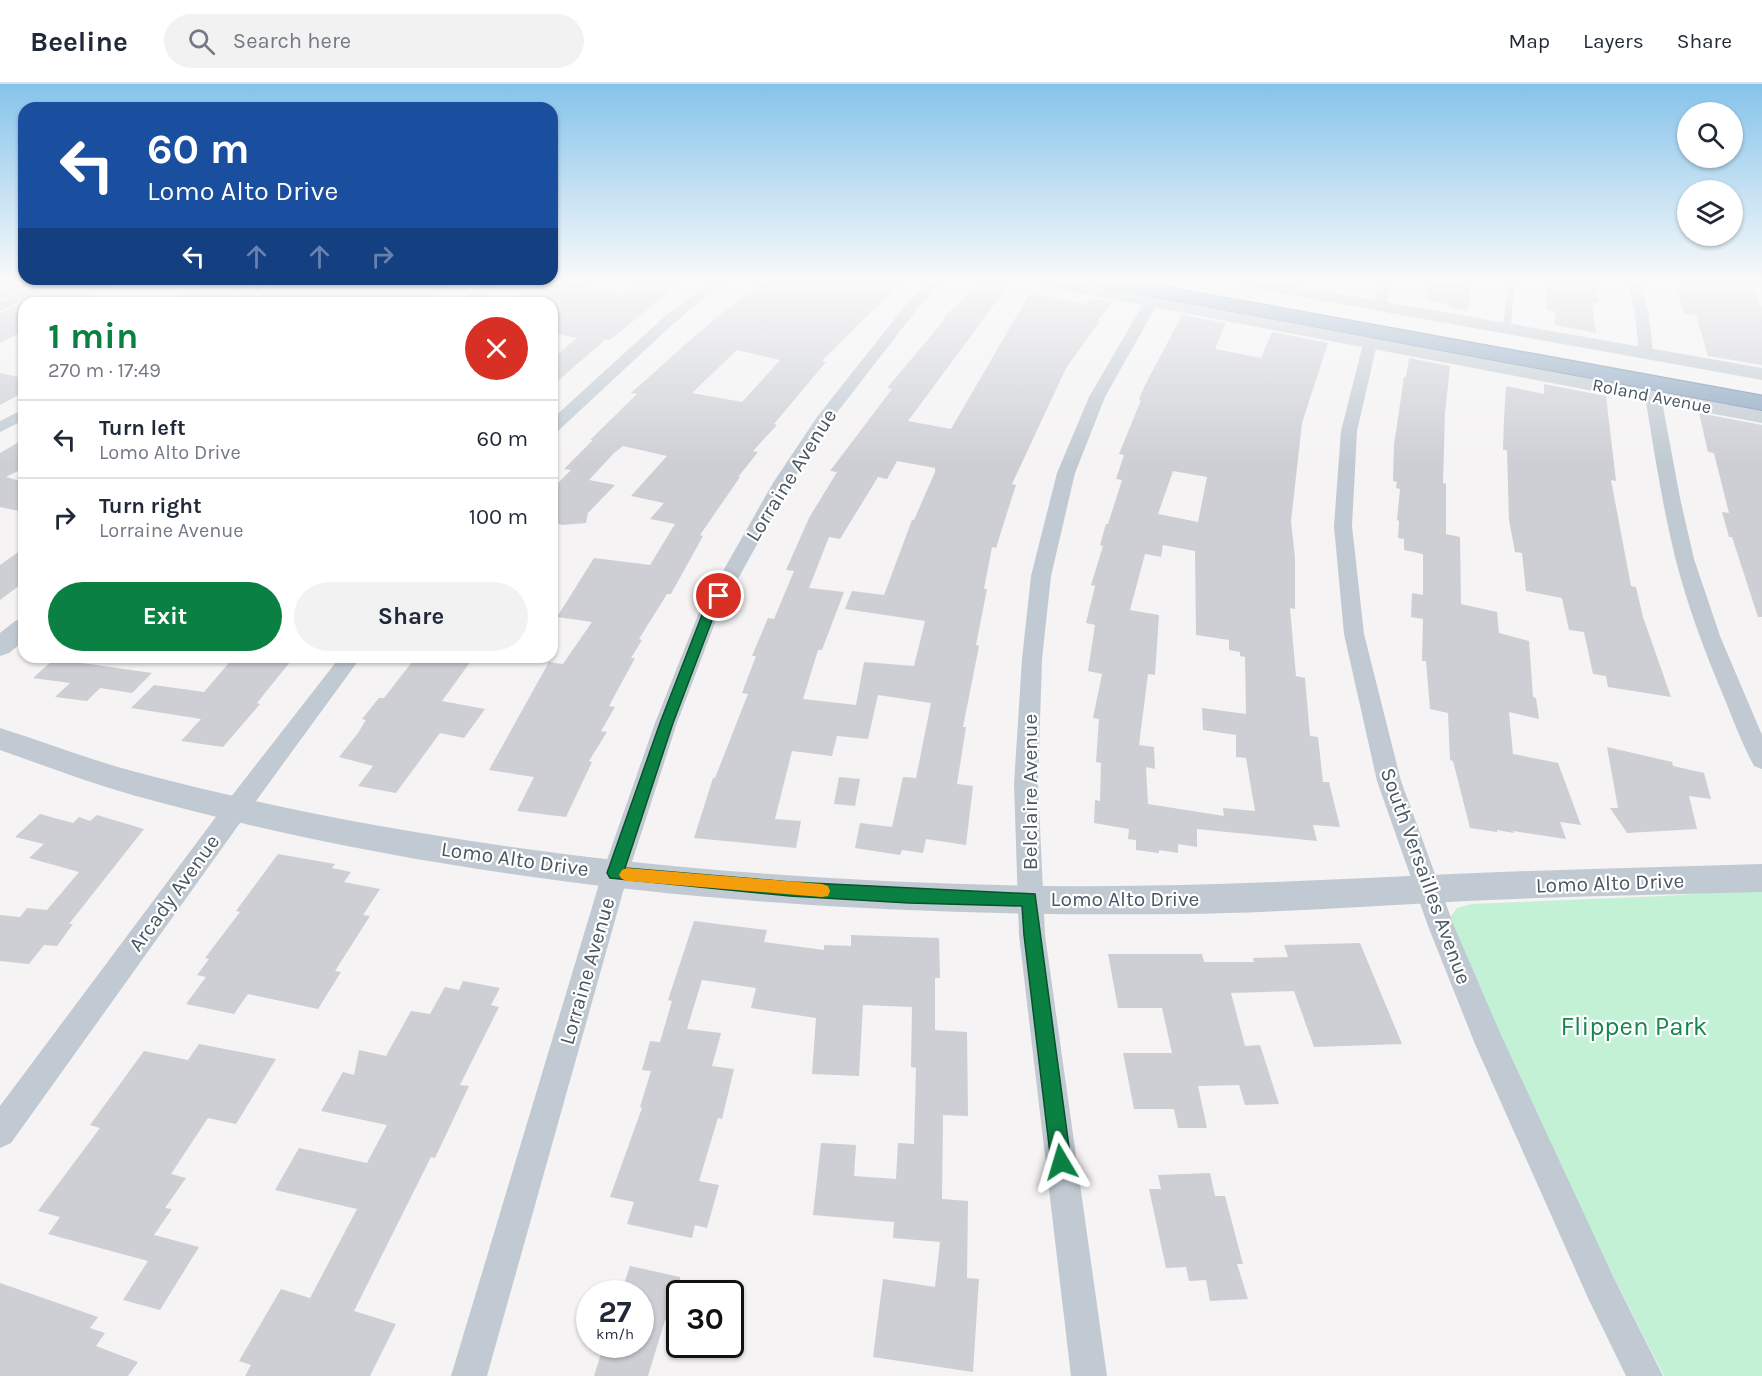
<!DOCTYPE html>
<html lang="en">
<head>
<meta charset="utf-8">
<style>
	:root { --surface:#fff; --page:#f2f2f3; --text:#1f2937; --muted:#747a83; --line:#e0e1e3; --accent:#0b8043 }
	body { margin:0; font-family:Karla,sans-serif; background:var(--page); color:var(--text); height:100vh; display:flex; flex-direction:column; font-size:22px; white-space:nowrap }
	* { box-sizing:border-box; margin:0 }
	p { font-size:20px; color:var(--muted) }
	.icon { flex:none; width:33px; height:33px; fill:none; stroke:currentColor; stroke-width:2; stroke-linecap:round; stroke-linejoin:round }
	.map { position:relative; flex:1; overflow:hidden }
	.side { position:absolute; left:18px; top:213px; width:540px; height:366px; display:flex; flex-direction:column; background:var(--surface); border-radius:18px; box-shadow:0 2px 4px #0004 }
	.side>* { flex:none }
	.banner { position:absolute; left:18px; top:18px; width:540px; height:183px; border-radius:18px; box-shadow:0 2px 4px #0004; background:#1a4fa0; color:#fff; overflow:hidden }
	.fabs { position:absolute; left:1677px; top:18px; display:grid; gap:12px }
	.fabs a { display:grid; place-items:center; width:66px; height:66px; border-radius:50%; background:var(--surface); box-shadow:0 2px 4px #0004; font-size:30px }
	.speed { position:absolute; left:576px; top:1196px; display:flex; gap:12px; font-size:30px; font-weight:700; text-align:center }
	.speed>* { display:grid; place-content:center; width:78px; height:78px; border-radius:50%; background:var(--surface); box-shadow:0 2px 4px #0004; line-height:1 }
	.speed small { font-size:15px; font-weight:400 }
	.speed .limit { border:3px solid #111; border-radius:9px; background:#fff; color:#111 }
	.pin { position:absolute; display:grid; place-items:center; width:51px; height:51px; color:#fff; margin:-26px; border:3px solid #fff; border-radius:50%; box-shadow:0 2px 6px #0007 }
	.me { position:absolute; width:66px; margin:-33px; rotate:353deg; stroke-linejoin:round; filter:drop-shadow(0 0 4px #0008) }
	.turn { display:flex; align-items:center; gap:21px; height:126px; padding:0 30px; font-size:27px }
	.turn .icon { width:78px; height:78px; stroke-width:2.5 }
	.turn b { display:block; font-size:42px; line-height:51px }
	.lanes { display:flex; align-items:center; height:57px; padding:0 30px; background:#0003; justify-content:center; gap:30px; direction:ltr }
	.lanes .off { opacity:.35 }
	.round { display:grid; place-items:center; flex:none; width:63px; height:63px; border-radius:32px; background:var(--page) }
	.summary { display:flex; align-items:center; justify-content:space-between; height:102px; padding:0 30px }
	h1 { font-size:36px; font-weight:700; line-height:45px; color:var(--accent) }
	.cta { display:flex; gap:12px; margin-top:auto; padding:12px 30px }
	.cta a { flex:1; height:69px; border-radius:36px; background:var(--accent); color:#fff; font-size:24px; font-weight:700; line-height:69px; text-align:center }
	.cta a+a { background:var(--page); color:var(--text) }
	ul { padding:0; list-style:none }
	li { display:flex; align-items:center; gap:18px; height:78px; padding:0 30px; border-top:2px solid var(--line) }
	li div { flex:1 }
	li b { display:block; font-size:22px }
	li em { font-style:normal }
	header { display:flex; align-items:center; gap:36px; box-sizing:border-box; height:84px; padding:0 30px; background:var(--surface); border-bottom:2px solid var(--line) }
	header strong { font-size:28px }
	nav { display:flex; gap:33px; margin-inline-start:auto; font-size:21px }
	.search { width:420px; height:54px; background:var(--page); display:flex; align-items:center; gap:15px; box-sizing:border-box; padding:0 21px; border-radius:33px; color:var(--muted); font-size:22px }
	.map>svg:first-child { display:block }
</style>
</head>
<body>
<header>
<strong>Beeline</strong>
<div class="search"><svg class="icon" aria-label="search" viewBox="0 0 24 24"><circle cx="10" cy="10" r="6"/><path d="M15 15l6 6"/></svg>Search here</div>
<nav><a>Map</a><a>Layers</a><a>Share</a></nav>
</header>
<div class="map">
<svg width="1762" height="1292" viewBox="0 0 1762 1292">
	<rect width="100%" height="100%" fill="#f5f3f3"/>
	<path fill="#c3f1d5" d="M1736,807H1762V1292H1664L1574,1115L1520,999L1452,841L1451,832L1457,824L1472,820L1664,812Z"/>
	<path fill="#cdcfd5" fill-rule="evenodd" d="M0,198H42L0,216Z
		M65,198H121L77,219H24V247L0,259V229Z
		M206,198H258L221,219H165Z
		M279,198H457L423,219H291L257,212Z
		M540,198H567L623,210L633,202L640,204L649,198H681L610,256L606,255L552,302V275L577,254L552,249V219H506Z
		M765,198H905L883,216L822,277L826,278L774,340L777,341L753,367L758,368L738,393H740L700,451L703,452L671,510H667L639,555L642,556L631,574H635L609,622L615,623L601,647L607,648L589,677L592,678L566,733L517,727L534,693L489,686L549,578L563,580L592,538L557,533L594,474L650,481L675,440L650,435L664,419L631,412L667,372L623,362L614,369L589,396L615,401L588,429L586,439L562,441L552,438V405L571,386L564,385L593,356H590L637,310L631,309L697,250L753,204L756,205ZM737,266L780,276L742,318L692,309Z
		M981,198H1011L908,337L951,345L1030,209L1085,220L1091,214L1113,218L1097,237H1100L1066,284L1012,400L1016,401L1007,429L996,464L992,463L984,505H987L976,561L979,562L963,643H966L957,700L973,702L966,761L926,755L923,769L902,766L900,771L855,764L860,739L892,743L903,693L916,694L931,619L878,611L868,655L837,652L832,672L792,667L775,735L801,737L796,764L694,754L713,694H715L748,610L742,609L756,572H752L768,534L774,535L794,487L786,486L809,434L837,388L830,387L892,305L887,304L945,235L943,234ZM897,377L935,384V388L914,436H912L884,511L852,507L845,525L925,537L914,582L864,578L856,621L803,615L818,566H822L844,508L809,504L829,453L840,455L878,393L887,395Z
		M1428,198L1471,202L1468,227L1449,223V221L1426,215Z
		M1545,198H1596L1599,219L1592,218L1596,249L1555,241V228L1547,226Z
		M1679,198H1749L1762,223V281L1708,272L1696,231L1683,229L1677,205L1682,206Z
		M1182,231L1226,239L1215,265L1261,274L1272,248L1328,259L1302,339L1291,437L1295,474V525L1290,524L1296,592L1305,594L1310,652L1318,653L1323,698H1329L1340,743L1313,741L1317,757L1197,745V763L1178,760V769L1159,766V769L1136,766V756L1128,755L1129,745L1094,739L1095,716L1100,717L1101,679L1096,678L1099,635L1093,634L1102,590L1088,587L1095,541L1086,539L1095,502L1091,501L1103,462L1100,461L1106,440H1108L1122,396L1116,395L1124,371L1119,370L1141,316L1139,315L1144,303ZM1173,387L1207,393L1198,438L1158,430ZM1163,461L1195,467L1196,551L1229,556V566L1240,568V572L1245,573L1246,630L1202,624L1203,646L1236,651V673L1246,674L1255,727L1223,724L1224,732L1148,720L1146,683L1155,685L1154,663L1139,661L1148,590L1155,591L1159,531L1130,526L1145,470L1161,473Z
		M1409,274L1450,282L1445,329L1443,399L1446,400V450L1460,453L1461,520L1497,528L1499,549L1529,557L1533,613L1536,614L1539,635L1509,628L1513,670L1558,679L1581,741L1560,738L1566,755L1513,747L1514,749L1497,746V748L1470,744L1453,677L1450,676L1448,629L1430,625L1426,577H1422L1423,535L1411,533L1412,509L1423,511V470L1404,466V455L1398,454L1399,437L1397,436L1400,405L1396,404L1397,398L1393,397L1394,361L1404,293H1406Z
		M0,289L24,294V308L0,321Z
		M1544,300L1606,312L1616,397L1611,396L1631,502L1636,503L1643,533L1671,613L1608,603L1606,592L1593,590L1584,548L1569,546L1562,514L1526,507L1522,469L1515,468L1509,436L1507,366H1503L1504,334L1506,302L1544,310Z
		M1699,329L1762,341V533H1758L1732,453H1729L1722,428L1729,429L1714,369L1708,368Z
		M24,355V384L6,393L24,398V428L0,423V369Z
		M24,464V498L0,516V481Z
		M234,573H294L257,619L260,620L223,663L181,657L201,635L131,624L154,601L204,608Z
		M420,573H447L471,577L442,617L485,625L464,654L440,649L396,709L358,702L373,682L339,673L358,649L366,636L362,635L379,614H384L412,578L416,579Z
		M54,575L152,589L132,609L100,604L87,617L55,613L70,599L33,594Z
		M1607,663L1672,678L1673,682L1704,689L1711,715L1689,712L1697,745L1627,749L1610,724H1618Z
		M839,693L860,695L855,722L834,720Z
		M40,730L73,739L79,733L90,737L97,731L144,745L69,840H73L57,862L44,861L29,880L0,877V831L20,833L27,824L47,826L79,788L29,774L44,760L15,753Z
		M278,770L335,780L332,784L351,788L344,798L380,805L363,831L370,832L335,887L341,888L318,925L248,910L234,930L186,920L206,893L197,891L209,875L205,874L240,828L236,827Z
		M694,837L767,846L764,858L824,866V861L851,862V851L939,854L940,894H935V946L967,948L968,1032L943,1031L942,1115L968,1117L967,1194L979,1195L973,1288L873,1273L883,1195L935,1203L940,1158L893,1154L894,1138L813,1131L821,1059L856,1061L854,1092L896,1095L898,1059L914,1060L916,984L911,983L912,923L863,921L859,992L812,990L816,934L751,924L756,904L702,896L687,945L721,949L712,982L734,985L722,1035L718,1034L699,1097L719,1101L707,1144L695,1141L692,1154L627,1140L634,1118L610,1113L642,1024L640,1023L651,987L642,986L650,957L660,958L672,917L668,916Z
		M1360,859L1402,960L1314,963L1294,907L1231,909L1245,962L1260,961L1279,1020L1245,1021L1239,1001L1198,1002L1207,1044H1178L1174,1025H1134L1123,969H1172L1162,924H1118L1108,870H1202L1204,878H1254L1253,874L1288,873L1284,861Z
		M463,897L500,904L491,921L499,923L460,1001L469,1002L435,1074L431,1073L354,1227L396,1240L370,1292H245L251,1281L239,1277L281,1205L310,1214L357,1125L275,1106L299,1064L367,1079L387,1041L321,1027L343,988L354,991L359,966L386,972L411,927L430,930L445,903L459,906Z
		M199,960L276,975L236,1040L208,1034L171,1090L186,1094L165,1124L172,1125L154,1151L199,1163L160,1226L123,1216L148,1177L48,1150L60,1133L38,1127L100,1044L90,1041L144,967L188,976Z
		M1210,1089L1215,1112H1225L1243,1180H1237L1248,1215L1210,1217L1206,1196L1189,1197L1186,1183L1166,1184L1149,1105H1161L1158,1091Z
		M630,1182L680,1193V1239L665,1236L648,1292H594L604,1260H640V1209H621Z
		M0,1199L98,1233L90,1244L105,1249L96,1262L138,1278L128,1292H0Z"/>
	<g fill="none" stroke-linecap="round" stroke-linejoin="round">
		<defs>
			<path id="motorway" d="M1098,198H1137L1762,312V326L1108,204L1101,202Z"/>
		</defs>
		<use href="#motorway" stroke="#7690ad" stroke-width="3"/>
		<path fill="#c1cad2" fill-rule="evenodd" d="M1508,198H1514L1511,243L1507,245L1503,243Z
			M1757,198H1762V203L1760,202Z"/>
		<path fill="#c1cad2" fill-rule="evenodd" d="M47,198H63L0,227V218Z
			M262,198H277L240,219H223Z
			M711,198H725L674,239L558,347L552,349V335L664,233Z
			M928,198H941L918,224L832,335L791,399L718,531L677,639L628,790L487,1292H451L602,790L655,639L698,531L773,399L817,333L908,218Z
			M1380,198H1392L1386,220L1379,224L1372,220Z
			M1628,198H1640L1649,231L1653,269L1651,272L1646,273L1639,269L1635,231Z
			M1152,213L1159,217L1105,313L1075,389L1051,492L1042,575L1038,700L1045,851L1107,1292H1071L1019,851L1014,700L1022,575L1031,492L1057,389L1089,313L1145,217Z
			M1370,256L1377,260L1357,347L1352,442L1364,550L1401,697L1454,842L1501,951L1612,1190L1663,1292H1626L1588,1214L1475,960L1428,842L1377,697L1344,550L1334,442L1341,347L1363,260Z
			M1653,307L1661,312L1680,414L1694,475L1720,552L1762,651V685L1754,682C1742,660 1733,635 1723,611C1704,566 1687,520 1675,473C1662,420 1654,366 1645,312Z
			M24,325V336L0,348V337Z
			M340,573H361L245,732L11,1059L0,1064V1022L227,718Z"/>
		<path fill="#c1cad2" fill-rule="evenodd" d="M487,198H506L476,219H455Z
			M1039,198H1072L1762,327V339L1047,203Z
			M1238,198H1272L1762,284V296L1246,203Z
			M24,534V557L9,569L0,572V549L15,537Z
			M0,644C45,658 90,676 136,688C433,767 741,797 1047,802C1191,804 1333,795 1476,789C1571,785 1667,783 1762,780V808C1664,811 1565,812 1467,817C1372,822 1276,829 1181,830C830,834 475,806 136,712C90,699 45,682 0,666Z"/>
		<use href="#motorway" fill="#8ba5c1" fill-rule="evenodd"/>
	</g>
	<linearGradient id="sky" x2="0" y2="1"><stop stop-color="#85c3ea"/><stop offset="0.52" stop-color="#fafafa"/><stop offset="1" stop-color="#fafafa" stop-opacity="0"/></linearGradient>
	<rect width="1762" height="379" fill="url(#sky)"/>
	<path fill="#0b8043" stroke="#07532c" stroke-width="1.5" d="M719,509L725,512L714,531L673,639L625,784L790,798L1035,810L1071,1078L1068,1085L1061,1088L1054,1085L1051,1078L1024,851L1022,822L909,819L790,812L610,794L607,789L660,639L702,531L715,510Z"/>
	<path fill="#f59e0b" d="M627,784L822,800L828,802L830,807L828,812L822,813L627,797L622,795L619,791L622,786Z"/>
	<g text-anchor="middle" stroke-width="4.5" stroke-linejoin="round" paint-order="stroke">
		<g font-size="18" fill="#4a5661" stroke="#fff">
			<text transform="translate(1652 312) rotate(11)" y="6">Roland Avenue</text>
		</g>
		<g font-size="21" fill="#4a5661" stroke="#fff">
			<text transform="translate(791 391) rotate(-58)" y="7">Lorraine Avenue</text>
			<text transform="translate(1030 708) rotate(-90)" y="7">Belclaire Avenue</text>
			<text transform="translate(515 775) rotate(8)" y="7">Lomo Alto Drive</text>
			<text transform="translate(1426 792) rotate(70)" y="7">South Versailles Avenue</text>
			<text transform="translate(1610 799) rotate(-2)" y="7">Lomo Alto Drive</text>
			<text transform="translate(174 809) rotate(-54)" y="7">Arcady Avenue</text>
			<text x="1125" y="822">Lomo Alto Drive</text>
			<text transform="translate(587 887) rotate(-74)" y="7">Lorraine Avenue</text>
		</g>
		<g font-size="26" fill="#17864f" stroke="#fff">
			<text x="1634" y="951">Flippen Park</text>
		</g>
	</g>
</svg>
<div class="fabs">
<a><svg class="icon" aria-label="search" viewBox="0 0 24 24"><circle cx="10" cy="10" r="6"/><path d="M15 15l6 6"/></svg></a>
<a><svg class="icon" aria-label="layers" viewBox="0 0 24 24"><path d="M12 4l9 5-9 5-9-5zM3 14l9 5 9-5"/></svg></a>
</div>
<div class="speed"><div>27<small>km/h</small></div><div class="limit">30</div></div>
<div class="pin" style="left:719px;top:512px;background:#d93025"><svg class="icon" aria-label="arrive" viewBox="0 0 24 24"><path d="M6 21V4h12l-3 4 3 4H6"/></svg></div>
<svg class="me" style="left:1061px;top:1078px" viewBox="-20 -20 40 40"><path d="M0-17L14 15 0 8-14 15z" fill="#0b8043" stroke="#fff" stroke-width="4"/></svg>
<div class="banner">
<div class="turn"><svg class="icon" aria-label="left" viewBox="0 0 24 24"><path d="M17 20v-9H6M10 6l-5 5 5 5"/></svg><div><b>60 m</b>Lomo Alto Drive</div></div>
<div class="lanes"><svg class="icon" aria-label="left" viewBox="0 0 24 24"><path d="M17 20v-9H6M10 6l-5 5 5 5"/></svg><svg class="icon off" aria-label="ahead" viewBox="0 0 24 24"><path d="M12 20V5M6 11l6-6 6 6"/></svg><svg class="icon off" aria-label="ahead" viewBox="0 0 24 24"><path d="M12 20V5M6 11l6-6 6 6"/></svg><svg class="icon off" aria-label="right" viewBox="0 0 24 24"><path d="M7 20v-9h11M14 6l5 5-5 5"/></svg></div>
</div>
<section class="side">
<div class="summary"><div><h1>1 min</h1><p>270 m · 17:49</p></div><a class="round" style="background:#d93025;color:#fff"><svg class="icon" aria-label="close" viewBox="0 0 24 24"><path d="M6 6l12 12M18 6L6 18"/></svg></a></div>
<ul>
<li><svg class="icon" aria-label="left" viewBox="0 0 24 24"><path d="M17 20v-9H6M10 6l-5 5 5 5"/></svg><div><b>Turn left</b><p>Lomo Alto Drive</p></div><em>60 m</em></li>
<li><svg class="icon" aria-label="right" viewBox="0 0 24 24"><path d="M7 20v-9h11M14 6l5 5-5 5"/></svg><div><b>Turn right</b><p>Lorraine Avenue</p></div><em>100 m</em></li>
</ul>
<div class="cta"><a>Exit</a><a>Share</a></div>
</section>
</div>
</body>
</html>
